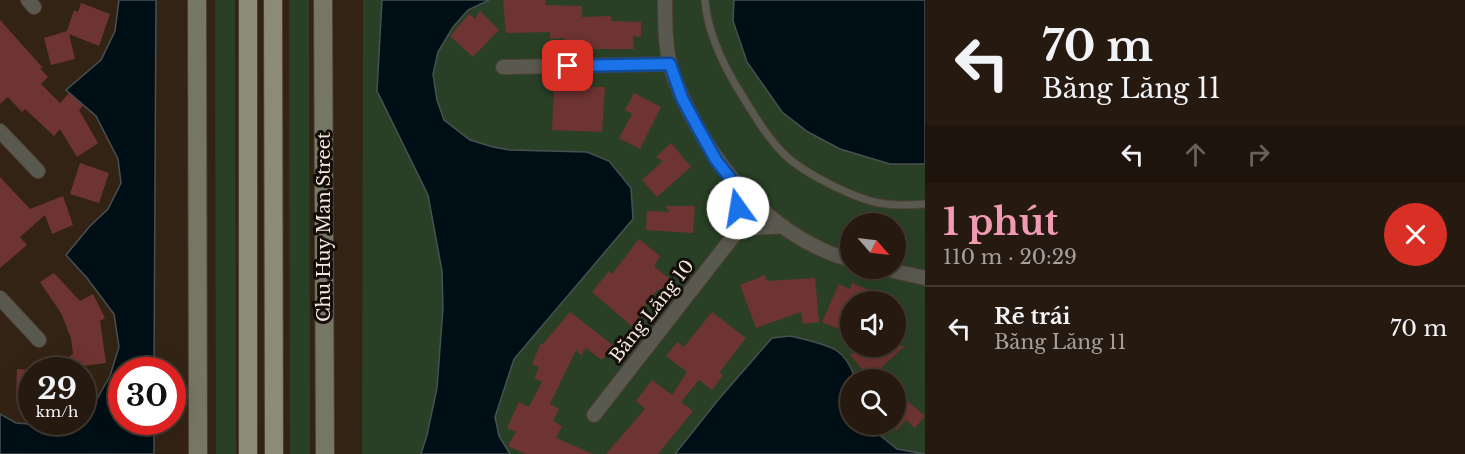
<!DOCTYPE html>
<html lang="vi">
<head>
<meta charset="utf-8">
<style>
	:root { --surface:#261a10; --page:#32271e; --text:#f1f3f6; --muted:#a4a19f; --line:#423830; --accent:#f09ab4 }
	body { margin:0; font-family:"Libre Baskerville",serif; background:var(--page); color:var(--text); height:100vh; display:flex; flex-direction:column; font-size:22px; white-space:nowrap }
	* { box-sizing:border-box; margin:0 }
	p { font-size:20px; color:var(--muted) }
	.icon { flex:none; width:33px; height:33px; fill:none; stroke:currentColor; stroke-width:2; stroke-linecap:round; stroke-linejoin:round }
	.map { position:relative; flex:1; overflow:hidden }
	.panel { display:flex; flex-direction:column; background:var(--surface); width:540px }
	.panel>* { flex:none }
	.hud { background:#261a10; color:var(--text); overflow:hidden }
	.needle { width:39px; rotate:118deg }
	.tools { position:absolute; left:840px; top:213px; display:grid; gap:12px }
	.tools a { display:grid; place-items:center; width:66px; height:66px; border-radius:50%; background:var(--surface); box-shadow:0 6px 24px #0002,0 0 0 2px var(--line); font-size:30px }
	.speed { position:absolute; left:18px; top:357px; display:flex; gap:12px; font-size:30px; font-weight:700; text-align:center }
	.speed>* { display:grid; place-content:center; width:78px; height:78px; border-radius:50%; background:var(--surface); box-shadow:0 6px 24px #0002,0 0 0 2px var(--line); line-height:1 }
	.speed small { font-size:15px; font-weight:400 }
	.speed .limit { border:9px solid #d22; background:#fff; color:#111 }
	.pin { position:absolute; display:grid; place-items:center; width:51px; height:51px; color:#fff; margin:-26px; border-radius:12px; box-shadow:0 3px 9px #0006 }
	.me { position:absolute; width:66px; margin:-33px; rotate:347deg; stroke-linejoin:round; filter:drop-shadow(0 0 4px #0008) }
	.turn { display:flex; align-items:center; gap:21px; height:126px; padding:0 18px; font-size:27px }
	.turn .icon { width:78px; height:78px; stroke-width:2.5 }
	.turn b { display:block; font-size:42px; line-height:51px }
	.lanes { display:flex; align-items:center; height:57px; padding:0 18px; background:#0003; justify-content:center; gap:30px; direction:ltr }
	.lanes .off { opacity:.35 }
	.round { display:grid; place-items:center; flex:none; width:63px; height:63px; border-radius:32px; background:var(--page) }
	.head { display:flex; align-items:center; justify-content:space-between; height:102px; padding:0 18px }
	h1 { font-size:36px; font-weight:700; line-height:45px; color:var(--accent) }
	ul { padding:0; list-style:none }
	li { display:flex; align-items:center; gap:18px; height:84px; padding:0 18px; border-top:2px solid var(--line) }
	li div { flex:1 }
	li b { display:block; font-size:22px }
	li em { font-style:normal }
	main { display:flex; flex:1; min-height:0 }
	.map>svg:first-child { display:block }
</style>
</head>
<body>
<main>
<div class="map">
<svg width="925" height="454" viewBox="0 0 925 454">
	<rect width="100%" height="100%" fill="#332315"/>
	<path fill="#294026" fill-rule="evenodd" d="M215,0H235L236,454H216Z
		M289,0H309L310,454H290Z
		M363,0H925V454H362ZM850,224H896V268H850ZM850,302H896V346H850ZM850,380H896V424H850Z"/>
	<path fill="#000f16" stroke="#495052" stroke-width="1.5" d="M119,0H156L154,370H122V422H154V454H0V414L16,423L42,425L52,422H82L83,409L97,399L110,376L119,347L114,314L87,278L66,255L90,226L108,209L121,183L118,159L96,116L66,90L101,60L115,31Z
		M382,0H489L468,10L453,27L438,52L433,74L437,100L444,120L470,140L493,147L510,150L587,152L609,161L631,188L633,219L514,359L495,417L499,436L510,454H421L427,435L437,388L443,308L442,271L428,195L377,91Z
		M734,0H925V164H890L840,149L808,132L782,112L747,62L733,21Z
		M790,336C800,338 829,345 837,351C846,357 852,369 855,379L850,380V424L872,425L876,432L897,449L925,454H675L718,400L772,338Z"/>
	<path fill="#6e3432" d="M503,0H545V5L582,6V17L611,16V21L641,22V37L633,36L634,49H581L580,53L564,52V38L550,39V32L506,33Z
		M81,3L110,14L99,46L69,34L75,59L51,65L44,38L67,31L74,10L78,12Z
		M480,11L499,30L473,57L450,36L469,14L475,19Z
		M0,20L43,68H40L48,77L41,84L60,103L69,93L83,106L79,110L98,143L77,157L60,129L54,136L25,109L22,112L8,97L0,104Z
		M554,86L605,87L602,132L552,130Z
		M634,93L661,107L640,149L619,138L632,114L625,110Z
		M671,143L691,167L657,197L642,180L663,161L656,157Z
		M80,163L109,173L99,203L70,194Z
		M0,177L30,209L63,196L73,225L52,234L45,215L20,237L27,245L0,268Z
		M665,206H695L693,233L646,230L647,211L670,212Z
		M639,239L660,256L654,266L670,279L660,291L658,289L641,312L644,315L634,328L592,292L609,271L612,274Z
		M54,273L80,301L93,294L105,318L100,321L106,363L51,370L73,354L71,338L61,313L40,282Z
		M765,275L767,281L815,278L819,322L803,324L801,312L756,328L740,285Z
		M852,283L869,290L866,296L880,302H850V334L822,322L839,284L850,289Z
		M570,312L614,346L602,360L586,348L581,355L576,350L550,404L559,409L553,421L562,426L556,438L593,454H525L508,446L516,432L507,428L519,402L529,407L542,382L534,378L539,368L532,364L541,343L543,344Z
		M712,312L746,338L719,373L723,375L712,390L699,380L681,402L693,411L658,454H606L645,409L636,401L652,380L672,395L687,372L666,356L677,342L684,347Z
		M860,346H905L870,378L850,355Z
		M17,369L32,370V402L16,401Z
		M896,391L925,416L915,428L906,420L896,431Z"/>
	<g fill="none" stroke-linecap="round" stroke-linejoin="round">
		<defs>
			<path id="lane" d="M705,0C707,30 723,64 738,89C752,111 765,135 783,153C801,172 853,198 879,203C894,206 911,205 925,204"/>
			<path id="street" d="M28,0L34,7
				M665,0C665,21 665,44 670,64C674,82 683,99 691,115C725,181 778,239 850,260
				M503,67L670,64
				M0,131L38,171
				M737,187L739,229
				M739,229L783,226
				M880,268L925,278
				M0,298L39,340
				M594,415L739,229"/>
			<path id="secondary" d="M197,0L198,454
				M323,0L325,454"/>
			<path id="primary" d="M248,0V454
				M273,0L274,454"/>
		</defs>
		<use href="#lane" stroke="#4e3f31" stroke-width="9"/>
		<use href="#street" stroke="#4e3f31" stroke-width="16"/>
		<use href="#secondary" stroke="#4e3f31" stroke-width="20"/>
		<use href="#primary" stroke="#4e3f31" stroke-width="20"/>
		<use href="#lane" stroke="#595950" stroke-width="7"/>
		<use href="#street" stroke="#595950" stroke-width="14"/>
		<use href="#secondary" stroke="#767666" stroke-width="18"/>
		<use href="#primary" stroke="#8c8b77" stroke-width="18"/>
	</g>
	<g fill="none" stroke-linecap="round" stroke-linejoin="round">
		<defs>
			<path id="route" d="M568,66L670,64L682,98L697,126L716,160L737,187L738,208"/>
		</defs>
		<use href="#route" stroke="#114b97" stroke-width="15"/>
		<use href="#route" stroke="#1a73e8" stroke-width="10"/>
	</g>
	<g text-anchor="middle" stroke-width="6" stroke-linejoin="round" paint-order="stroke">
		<g font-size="18" fill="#f3e8df" stroke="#150e08">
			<text transform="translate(324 227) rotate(-90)" y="6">Chu Huy Man Street</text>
			<text transform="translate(652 311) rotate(-52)" y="6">Bằng Lăng 10</text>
		</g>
	</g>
</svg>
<div class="tools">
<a><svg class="needle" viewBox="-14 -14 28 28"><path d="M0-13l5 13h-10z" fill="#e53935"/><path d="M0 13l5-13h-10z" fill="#a4a19f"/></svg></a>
<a><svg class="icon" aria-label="sound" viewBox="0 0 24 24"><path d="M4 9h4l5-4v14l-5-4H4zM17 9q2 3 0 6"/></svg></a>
<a><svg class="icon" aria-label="search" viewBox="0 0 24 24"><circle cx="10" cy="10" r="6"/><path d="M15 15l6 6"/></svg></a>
</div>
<div class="speed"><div>29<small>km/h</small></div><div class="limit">30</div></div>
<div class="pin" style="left:568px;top:66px;background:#d93025"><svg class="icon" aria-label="arrive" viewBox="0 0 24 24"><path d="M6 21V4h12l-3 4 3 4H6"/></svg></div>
<svg class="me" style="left:738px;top:208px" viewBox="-20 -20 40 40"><circle r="19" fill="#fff"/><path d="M0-13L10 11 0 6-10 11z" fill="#1a73e8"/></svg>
</div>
<section class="panel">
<div class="hud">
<div class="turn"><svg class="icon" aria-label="left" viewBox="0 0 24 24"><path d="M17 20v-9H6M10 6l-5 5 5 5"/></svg><div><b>70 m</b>Bằng Lăng 11</div></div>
<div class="lanes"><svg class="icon" aria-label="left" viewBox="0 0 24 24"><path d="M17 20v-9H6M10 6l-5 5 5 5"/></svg><svg class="icon off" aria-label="ahead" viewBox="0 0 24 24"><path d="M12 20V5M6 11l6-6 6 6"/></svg><svg class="icon off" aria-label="right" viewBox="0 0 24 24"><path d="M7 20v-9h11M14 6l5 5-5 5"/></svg></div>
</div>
<div class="head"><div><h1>1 phút</h1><p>110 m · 20:29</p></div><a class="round" style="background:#d93025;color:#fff"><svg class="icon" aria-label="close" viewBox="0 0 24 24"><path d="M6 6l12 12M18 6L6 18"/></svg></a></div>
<ul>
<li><svg class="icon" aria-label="left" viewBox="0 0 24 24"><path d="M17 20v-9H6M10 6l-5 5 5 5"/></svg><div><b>Rẽ trái</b><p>Bằng Lăng 11</p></div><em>70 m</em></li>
</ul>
</section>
</main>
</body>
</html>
